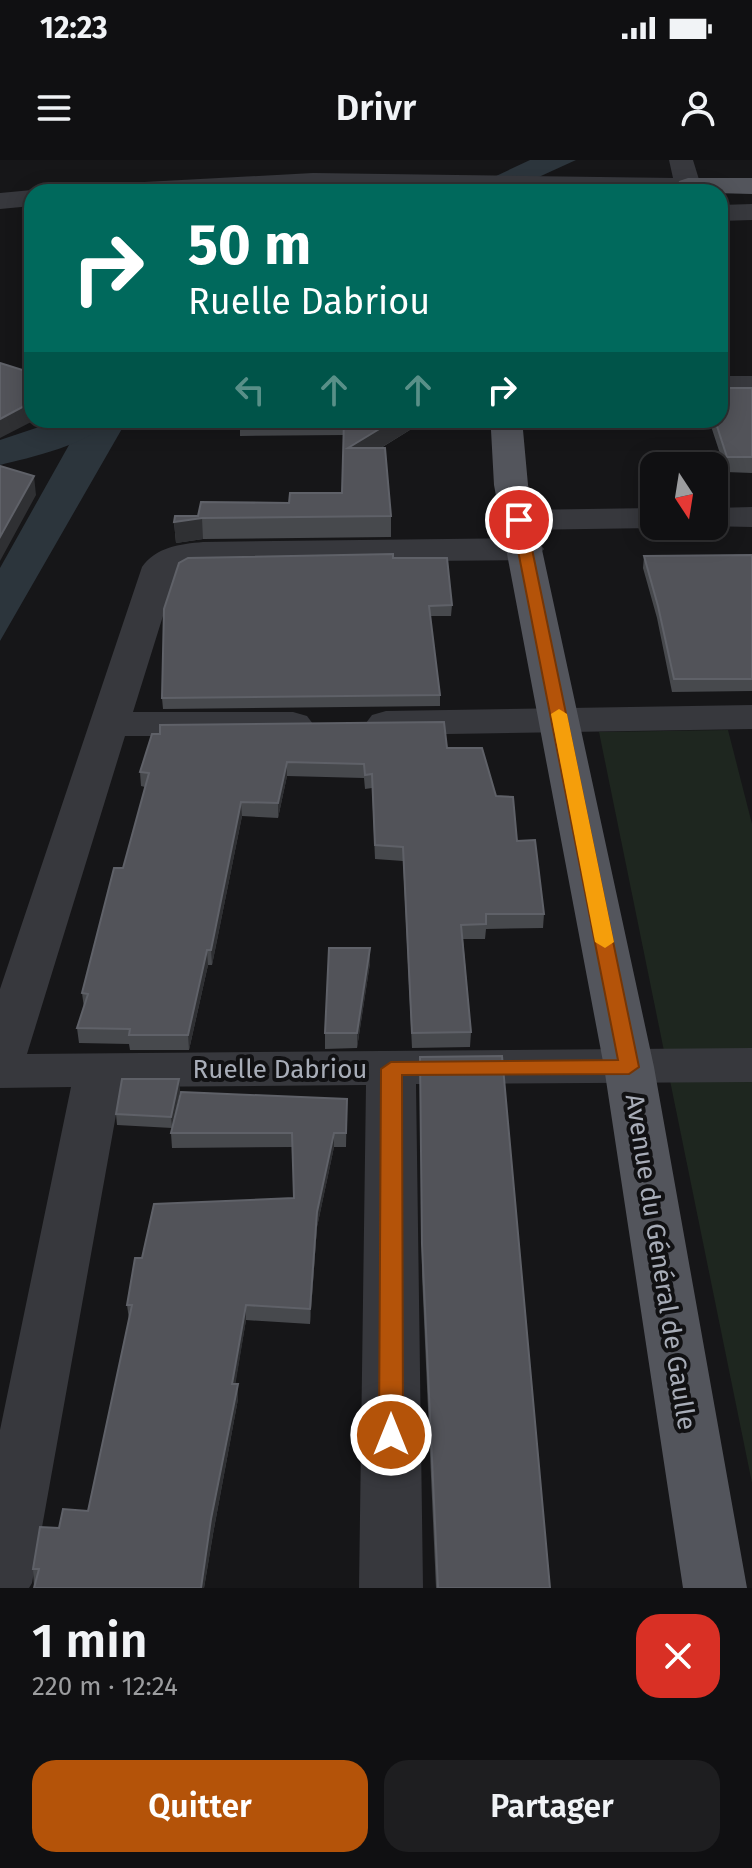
<!DOCTYPE html>
<html lang="fr">
<head>
<meta charset="utf-8">
<style>
	:root { --surface:#101012; --page:#1e1e20; --text:#f1f3f6; --muted:#9c9d9f; --line:#303032; --accent:#b45309 }
	body { margin:0; font-family:"Fira Sans",sans-serif; background:var(--page); color:var(--text); height:100vh; display:flex; flex-direction:column; font-size:30px; white-space:nowrap }
	* { box-sizing:border-box; margin:0 }
	p { font-size:26px; color:var(--muted) }
	.icon { flex:none; width:44px; height:44px; fill:none; stroke:currentColor; stroke-width:2; stroke-linecap:round; stroke-linejoin:round }
	.map { position:relative; height:1428px; overflow:hidden }
	.sheet { display:flex; flex-direction:column; background:var(--surface); flex:1 }
	.sheet>* { flex:none }
	.banner { position:absolute; left:24px; top:24px; width:704px; height:244px; border-radius:24px; box-shadow:0 4px 20px #0003,0 0 0 2px var(--line); background:#00695c; color:#fff; overflow:hidden }
	.needle { width:52px; rotate:168deg }
	.controls { position:absolute; left:640px; top:292px; display:grid; gap:16px }
	.controls a { display:grid; place-items:center; width:88px; height:88px; border-radius:16px; background:var(--surface); box-shadow:0 4px 20px #0003,0 0 0 2px var(--line); font-size:40px }
	.pin { position:absolute; display:grid; place-items:center; width:68px; height:68px; color:#fff; margin:-34px; border:4px solid #fff; border-radius:50%; box-shadow:0 2px 8px #0007 }
	.me { position:absolute; width:88px; margin:-44px; rotate:0deg; stroke-linejoin:round; filter:drop-shadow(0 0 6px #0008) }
	.turn { display:flex; align-items:center; gap:28px; height:168px; padding:0 32px; font-size:36px }
	.turn .icon { width:104px; height:104px; stroke-width:2.5 }
	.turn b { display:block; font-size:56px; line-height:68px }
	.lanes { display:flex; align-items:center; height:76px; padding:0 32px; background:#0003; justify-content:center; gap:40px; direction:ltr }
	.lanes .off { opacity:.35 }
	.round { display:grid; place-items:center; flex:none; width:84px; height:84px; border-radius:24px; background:var(--page) }
	.head { display:flex; align-items:center; justify-content:space-between; height:136px; padding:0 32px }
	h1 { font-size:48px; font-weight:600; line-height:60px }
	.button { display:flex; gap:16px; margin-top:auto; padding:16px 32px }
	.button a { flex:1; height:92px; border-radius:24px; background:var(--accent); color:#fff; font-size:32px; font-weight:600; line-height:92px; text-align:center }
	.button a+a { background:var(--page); color:var(--text) }
	.status { display:flex; justify-content:space-between; align-items:center; height:56px; padding:0 40px; background:var(--surface); direction:ltr }
	.status svg { height:22px; fill:currentColor }
	header { display:flex; justify-content:space-between; align-items:center; height:104px; padding:0 32px; background:var(--surface); font-size:36px; font-weight:600 }
	.map>svg:first-child { display:block }
</style>
</head>
<body>
<div class="status"><b>12:23</b><svg viewBox="0 0 49 12"><path d="M0 12V9h3v3zM5 12V6h3v6zM10 12V3h3v9zM15 12V0h3v12zM26 1h20v11H26zM47 4h2v5h-2z"/></svg></div>
<header><svg class="icon" aria-label="menu" viewBox="0 0 24 24"><path d="M4 6h16M4 12h16M4 18h16"/></svg>Drivr<svg class="icon" aria-label="person" viewBox="0 0 24 24"><circle cx="12" cy="8" r="4"/><path d="M4 21q1-7 8-7t8 7"/></svg></header>
<div class="map">
<svg width="752" height="1428" viewBox="0 0 752 1428">
	<rect width="100%" height="100%" fill="#161618"/>
	<path fill="#1e261f" d="M728,570L752,664V1323L599,572Z"/>
	<path fill="#2c353c" d="M530,0H576L506,32H462Z
		M83,260H127L0,481V408Z"/>
	<g fill="none" stroke-linecap="round" stroke-linejoin="round">
		<path fill="#2c353c" fill-rule="evenodd" d="M60,260H108C92,284 28,298 0,305V280Z"/>
		<path fill="#37383d" fill-rule="evenodd" d="M669,0H693L701,26L697,31L313,27L236,32H94L98,27L107,24L313,13L673,18Z
			M32,30L39,32H32V46L0,49V33Z
			M752,44V60L720,61V45Z
			M720,216H752V234H720Z
			M752,347V367L705,366H714V348Z
			M654,348V366H663L654,368L519,370L507,367L502,360L507,353L519,350Z
			M526,378L538,382L544,389L538,396L526,400L210,403L188,405L177,411L133,552H293L307,556L313,564L307,572L293,576H125L27,894L752,888V922L416,924L423,1428H359L366,925L121,927L32,1423L29,1428H0V1270L71,927L0,928V829L142,407C156,387 180,384 203,382Z
			M752,545V569L386,575L372,571L366,563L372,555L386,551Z"/>
		<path fill="#53555c" fill-rule="evenodd" d="M688,18H752V34L676,32L679,21Z
			M495,260H527L523,270L528,325L654,907L747,1428H683L604,907L494,325L491,270Z"/>
	</g>
	<path fill="#47494d" d="M752,228V313L726,312L709,260H720Z
		M240,260H426L381,288L391,356V377L203,379L176,383L174,362L198,356L289,343L342,333L344,275L240,276Z
		M752,395V531L672,532L657,458L643,408L644,396Z
		M393,398L452,445L451,456H430L440,535V546L163,549L162,538Z
		M447,588L496,636L517,681L544,754L543,768L486,769L485,779H463L471,872L470,887L412,888L403,701L375,699L372,628L365,629L364,618L287,616L278,658L242,656L212,805H208L189,890H130L129,884L79,883L77,868L84,848L82,833L123,708L145,627L141,626L140,612Z
		M370,803L357,888L325,889V873Z
		M420,897L550,1428H436L422,1115Z
		M180,930L172,968L117,965L116,954Z
		M347,939L346,987H334L317,1067L310,1164L246,1160L235,1224H238V1239L213,1374L204,1428H34L33,1409L59,1368L88,1351L129,1159L127,1145L142,1098L294,1038L293,987L172,988L171,973Z"/>
	<path fill="#2f3033" d="M32,242V260H35L0,278V259Z
		M394,260H426L348,308V288Z
		M34,316L36,335L0,401V377Z
		M202,358L203,379L176,383L174,362Z
		M287,602V616L278,658V643Z
		M241,642L242,656L212,805L211,790Z
		M370,788V803L357,888V873Z
		M207,790L208,805L189,890L188,875Z
		M179,919L180,930L172,968L171,957Z
		M334,973V987L317,1067L310,1164V1149L317,1052Z
		M246,1145V1160L233,1239L232,1224Z
		M238,1224V1239L213,1374L204,1428H201L211,1359Z"/>
	<path fill="#525359" stroke="#5f6168" stroke-width="2" d="M591,26H656L658,32H593Z
		M0,203L32,213V242L0,259Z
		M720,228H752V297H727L715,260H720Z
		M344,260H394L348,288H385L391,356L202,358L174,362L175,356H198L201,342L289,343L290,333H342Z
		M0,306L34,316L0,377Z
		M393,394V398H447L452,445L429,446L440,535L162,538L164,449L179,403L188,398Z
		M752,395V519H674L658,446L644,396Z
		M444,562L447,588H482L496,636L513,637L517,681L535,680L544,754H486V764L461,765L471,872L412,873L403,687L375,685L372,614L365,615L364,604L287,602L278,643L241,642L211,790H207L188,875H129L130,869L77,868L88,834L82,833L114,708H123L149,613L140,612L152,574H160V565Z
		M329,788H370L357,873H325Z
		M502,896L550,1428H438L422,1084L420,897Z
		M122,919H179L171,957L116,954Z
		M181,932L347,939L346,973H334L317,1052L310,1149L246,1145L232,1224H238L211,1359L201,1428H34L39,1409H33L40,1367L59,1368L63,1349L88,1351L132,1145H127L135,1098H142L154,1044L294,1038L292,973H171Z"/>
	<path fill="#b45309" stroke="#753606" stroke-width="2" d="M519,356L526,360L639,907L629,914L402,915L403,1275L399,1282L391,1285L382,1282L379,1275L381,909L391,902L618,900L512,360Z"/>
	<path fill="#f59e0b" d="M559,549L567,554L614,782L605,788L595,782L551,554Z"/>
	<g text-anchor="middle" stroke-width="8" stroke-linejoin="round" paint-order="stroke">
		<g font-size="26" fill="#a8adb8" stroke="#111113">
			<text x="280" y="918">Ruelle Dabriou</text>
			<text transform="translate(661 1102) rotate(81)" y="9">Avenue du Général de Gaulle</text>
		</g>
	</g>
</svg>
<div class="controls">
<a><svg class="needle" viewBox="-14 -14 28 28"><path d="M0-13l5 13h-10z" fill="#e53935"/><path d="M0 13l5-13h-10z" fill="#9c9d9f"/></svg></a>
</div>
<div class="pin" style="left:519px;top:360px;background:#d93025"><svg class="icon" aria-label="arrive" viewBox="0 0 24 24"><path d="M6 21V4h12l-3 4 3 4H6"/></svg></div>
<svg class="me" style="left:391px;top:1275px" viewBox="-20 -20 40 40"><circle r="17" fill="#b45309" stroke="#fff" stroke-width="3"/><path d="M0-11L8 9 0 5-8 9z" fill="#fff"/></svg>
<div class="banner">
<div class="turn"><svg class="icon" aria-label="right" viewBox="0 0 24 24"><path d="M7 20v-9h11M14 6l5 5-5 5"/></svg><div><b>50 m</b>Ruelle Dabriou</div></div>
<div class="lanes"><svg class="icon off" aria-label="left" viewBox="0 0 24 24"><path d="M17 20v-9H6M10 6l-5 5 5 5"/></svg><svg class="icon off" aria-label="ahead" viewBox="0 0 24 24"><path d="M12 20V5M6 11l6-6 6 6"/></svg><svg class="icon off" aria-label="ahead" viewBox="0 0 24 24"><path d="M12 20V5M6 11l6-6 6 6"/></svg><svg class="icon" aria-label="right" viewBox="0 0 24 24"><path d="M7 20v-9h11M14 6l5 5-5 5"/></svg></div>
</div>
</div>
<section class="sheet">
<div class="head"><div><h1>1 min</h1><p>220 m · 12:24</p></div><a class="round" style="background:#d93025;color:#fff"><svg class="icon" aria-label="close" viewBox="0 0 24 24"><path d="M6 6l12 12M18 6L6 18"/></svg></a></div>
<div class="button"><a>Quitter</a><a>Partager</a></div>
</section>
</body>
</html>
